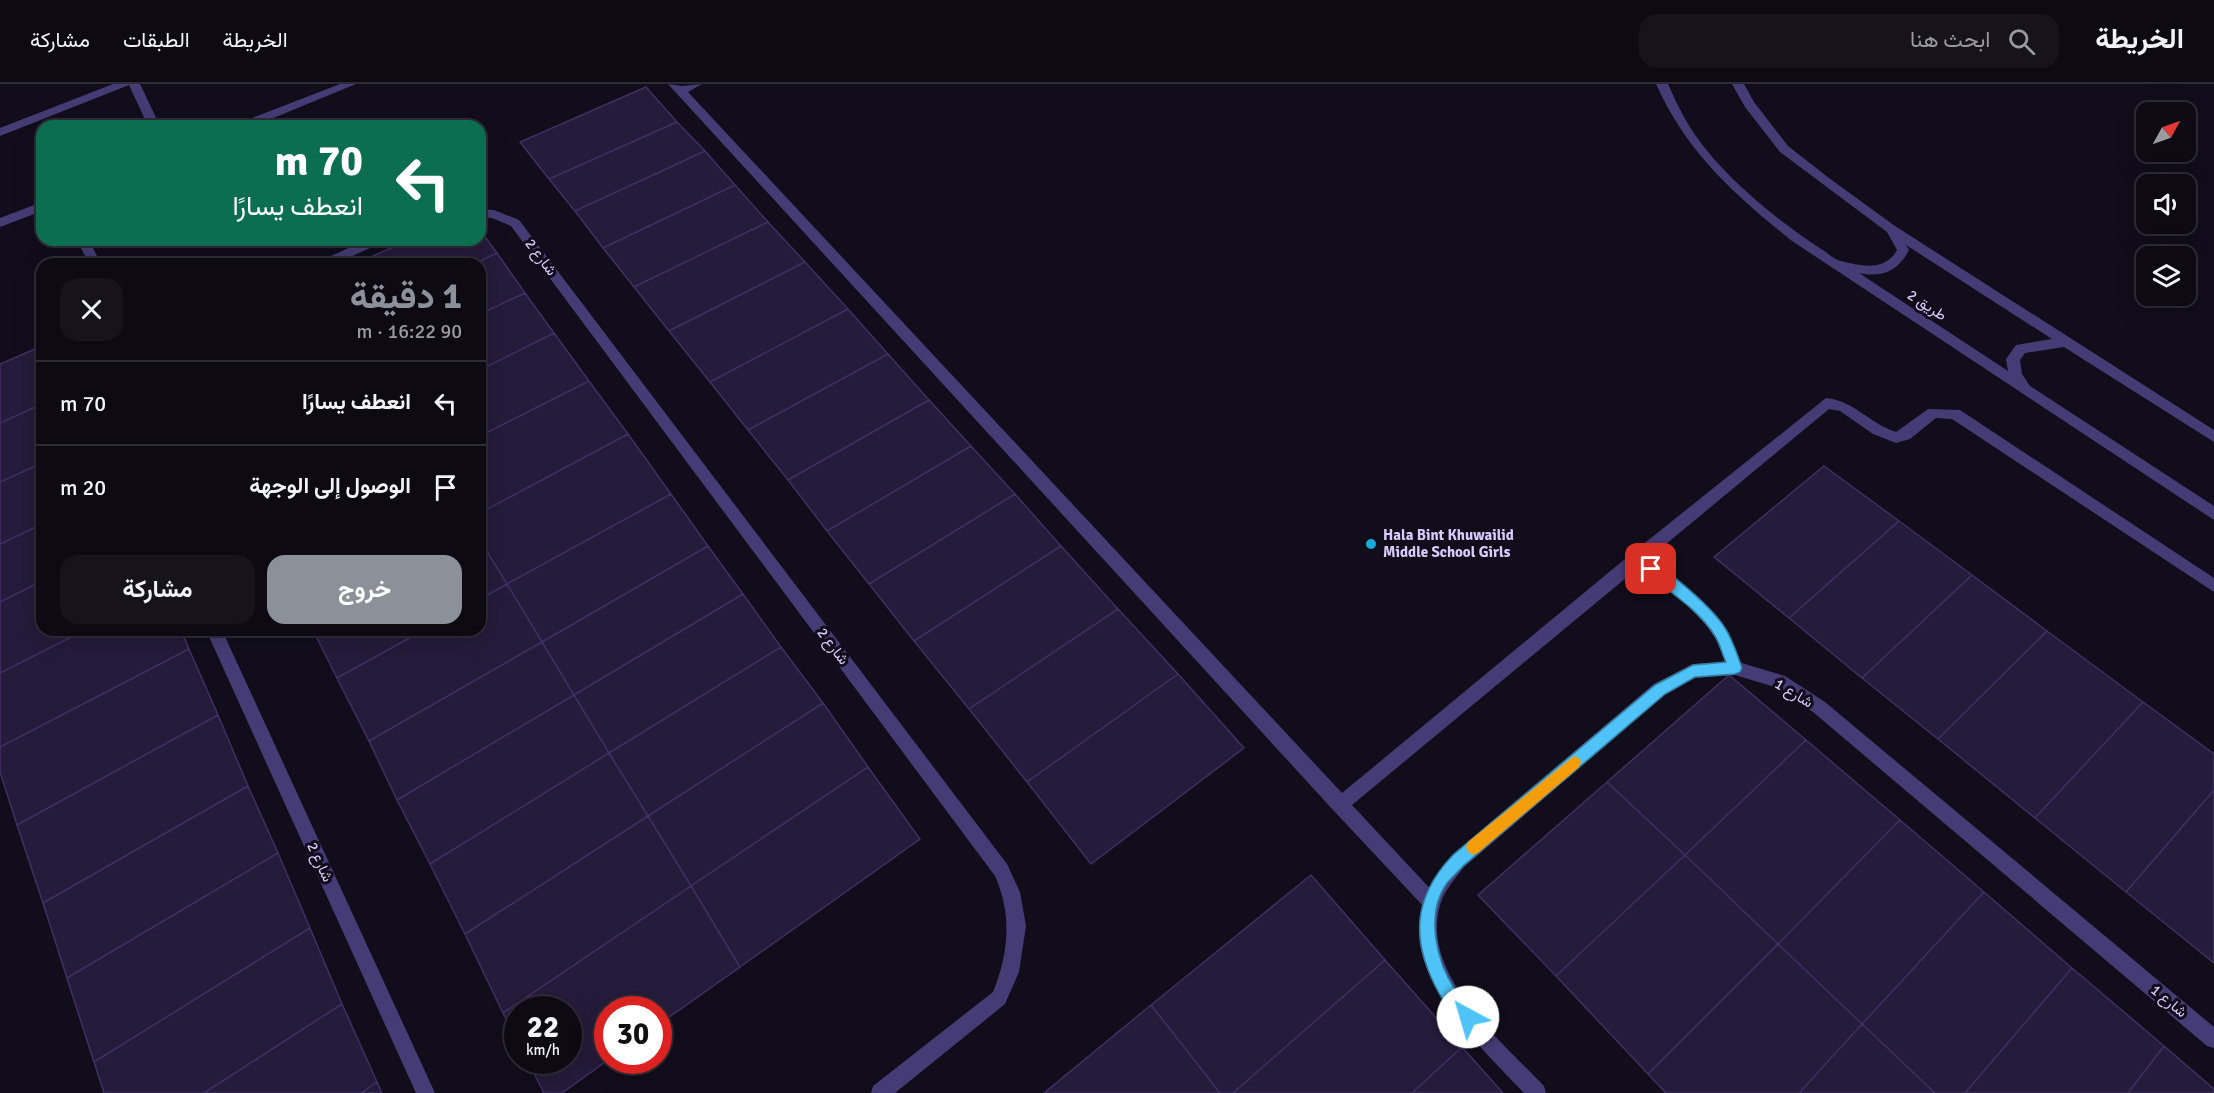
<!DOCTYPE html>
<html lang="ar">
<head>
<meta charset="utf-8">
<style>
	:root { --surface:#0d0a14; --page:#16131d; --text:#f1f3f6; --muted:#9a9aa0; --line:#2d2b34; --accent:#8c9099 }
	body { margin:0; font-family:Signika,Vazirmatn,sans-serif; background:var(--page); color:var(--text); direction:rtl; height:100vh; display:flex; flex-direction:column; font-size:22px; white-space:nowrap }
	* { box-sizing:border-box; margin:0 }
	p { font-size:20px; color:var(--muted) }
	.icon { flex:none; width:33px; height:33px; fill:none; stroke:currentColor; stroke-width:2; stroke-linecap:round; stroke-linejoin:round }
	.map { position:relative; flex:1; overflow:hidden; direction:ltr }
	.side { position:absolute; left:36px; top:174px; width:450px; height:378px; display:flex; flex-direction:column; background:var(--surface); border-radius:18px; box-shadow:0 6px 24px #0002,0 0 0 2px var(--line); direction:rtl }
	.side>* { flex:none }
	.banner { position:absolute; left:36px; top:36px; width:450px; height:126px; border-radius:18px; box-shadow:0 6px 24px #0002,0 0 0 2px var(--line); direction:rtl; background:#0b6e4f; color:#fff; overflow:hidden }
	.needle { width:39px; rotate:50deg }
	.controls { position:absolute; left:2136px; top:18px; display:grid; gap:12px }
	.controls a { display:grid; place-items:center; width:60px; height:60px; border-radius:12px; background:var(--surface); box-shadow:0 6px 24px #0002,0 0 0 2px var(--line); font-size:30px }
	.speed { position:absolute; left:504px; top:912px; display:flex; gap:12px; font-size:30px; font-weight:700; text-align:center }
	.speed>* { display:grid; place-content:center; width:78px; height:78px; border-radius:50%; background:var(--surface); box-shadow:0 6px 24px #0002,0 0 0 2px var(--line); line-height:1 }
	.speed small { font-size:15px; font-weight:400 }
	.speed .limit { border:9px solid #d22; background:#fff; color:#111 }
	.pin { position:absolute; display:grid; place-items:center; width:51px; height:51px; color:#fff; margin:-26px; border-radius:12px; box-shadow:0 3px 9px #0006 }
	.me { position:absolute; width:66px; margin:-33px; rotate:321deg; stroke-linejoin:round; filter:drop-shadow(0 0 4px #0008) }
	.turn { display:flex; align-items:center; gap:21px; height:126px; padding:0 24px; font-size:27px }
	.turn .icon { width:78px; height:78px; stroke-width:2.5 }
	.turn b { display:block; font-size:42px; line-height:51px }
	.round { display:grid; place-items:center; flex:none; width:63px; height:63px; border-radius:18px; background:var(--page) }
	.head { display:flex; align-items:center; justify-content:space-between; height:102px; padding:0 24px }
	h1 { font-size:36px; font-weight:700; line-height:45px; color:var(--accent) }
	.action { display:flex; gap:12px; margin-top:auto; padding:12px 24px }
	.action a { flex:1; height:69px; border-radius:18px; background:var(--accent); color:#fff; font-size:24px; font-weight:700; line-height:69px; text-align:center }
	.action a+a { background:var(--page); color:var(--text) }
	ul { padding:0; list-style:none }
	li { display:flex; align-items:center; gap:18px; height:84px; padding:0 24px; border-top:2px solid var(--line) }
	li div { flex:1 }
	li b { display:block; font-size:22px }
	li em { font-style:normal }
	header { display:flex; align-items:center; gap:36px; box-sizing:border-box; height:84px; padding:0 30px; background:var(--surface); border-bottom:2px solid var(--line) }
	header strong { font-size:28px }
	nav { display:flex; gap:33px; margin-inline-start:auto; font-size:21px }
	.search { width:420px; height:54px; background:var(--page); display:flex; align-items:center; gap:15px; box-sizing:border-box; padding:0 21px; border-radius:18px; color:var(--muted); font-size:22px }
	.map>svg:first-child { display:block }
</style>
</head>
<body>
<header>
<strong>الخريطة</strong>
<div class="search"><svg class="icon" aria-label="search" viewBox="0 0 24 24"><circle cx="10" cy="10" r="6"/><path d="M15 15l6 6"/></svg>ابحث هنا</div>
<nav><a>الخريطة</a><a>الطبقات</a><a>مشاركة</a></nav>
</header>
<div class="map">
<svg width="2214" height="1009" viewBox="0 0 2214 1009">
	<rect width="100%" height="100%" fill="#110d1b"/>
	<path fill="#251b3a" stroke="#412f64" stroke-width="1.5" d="M646,3L677,38L549,95L520,58Z
		M677,38L705,67L575,127L549,95Z
		M705,67L735,101L603,164L575,127Z
		M735,101L768,138L634,203L603,164Z
		M768,138L805,178L669,247L634,203Z
		M480,146L497,169L474,180H355L409,156H480Z
		M497,169L525,209L480,230V180H474Z
		M805,178L848,225L710,298L669,247Z
		M525,209L554,249L480,286V230Z
		M848,225L888,270L748,346L710,298Z
		M554,249L589,297L480,352V286Z
		M42,262V320L0,339V280Z
		M888,270L929,316L788,396L748,346Z
		M589,297L628,350L480,429V352Z
		M929,316L971,362L827,447L788,396Z
		M42,320V379L0,398V339Z
		M628,350L671,410L507,500L480,456V429Z
		M971,362L1015,410L869,500L827,447Z
		M42,379V440L0,460V398Z
		M1824,382L1899,437L1789,534L1714,473Z
		M671,410L708,462L542,558L507,500Z
		M1015,410L1061,462L914,557L869,500Z
		M1899,437L1972,491L1862,594L1789,534Z
		M42,440V497L0,518V460Z
		M480,456L507,500L480,515Z
		M708,462L743,510L574,611L542,558Z
		M1061,462L1118,525L969,625L914,557Z
		M1972,491L2047,547L1938,655L1862,594Z
		M42,497V546H85L0,589V518Z
		M507,500L542,558L369,657L337,594L424,546H480V515Z
		M743,510L781,563L609,669L574,611Z
		M1118,525L1178,590L1027,698L969,625Z
		M85,546H181L189,565L0,663V589Z
		M313,546H424L337,594Z
		M2047,547L2143,618L2035,734L1938,655Z
		M542,558L574,611L397,716L369,657Z
		M781,563L823,619L648,732L609,669Z
		M189,565L218,631L17,741L0,688V663Z
		M1178,590L1244,664L1091,780L1027,698Z
		M1729,591L1806,656L1685,771L1607,698Z
		M574,611L609,669L430,780L397,716Z
		M2143,618L2214,670V706L2126,808L2035,734Z
		M823,619L868,683L691,802L648,732Z
		M218,631L248,702L43,819L17,741Z
		M1806,656L1900,736L1778,860L1685,771Z
		M609,669L648,732L465,850L430,780Z
		M868,683L920,755L740,883L691,802Z
		M1607,698L1685,771L1556,892L1478,811Z
		M248,702L278,769L67,894L43,819Z
		M2214,706V879L2126,808Z
		M648,732L691,802L503,929L465,850Z
		M1900,736L1984,808L1862,940L1778,860Z
		M278,769L310,844L94,978L67,894Z
		M1685,771L1778,860L1648,990L1556,892Z
		M1311,791L1385,876L1233,1009H1220L1151,921Z
		M691,802L740,883L658,941V926H608V976L562,1009H544L527,976H568V926H518V957L503,929Z
		M1984,808L2072,884L1965,1009H1935L1862,940Z
		M310,844L342,920L204,1009H104L94,978Z
		M1778,860L1862,940L1799,1009H1666L1648,990Z
		M1385,876L1462,963L1412,1009H1233Z
		M2072,884L2164,962L2128,1009H1965Z
		M342,920L377,998L361,1009H204Z
		M1151,921L1220,1009H1044Z
		M1862,940L1935,1009H1799Z
		M2164,962L2214,1005V1009H2128Z
		M1462,963L1503,1009H1412Z
		M377,998L382,1009H361Z"/>
	<g fill="none" stroke-linecap="round" stroke-linejoin="round">
		<path fill="#463c75" fill-rule="evenodd" d="M668,0L682,2L702,0L688,8L1342,709L1631,470L1826,314C1855,317 1870,340 1896,348L1928,325L1960,326L2214,494V508L1952,335L1936,334L1910,355L1896,359L1873,350L1840,327L1829,325L1648,475C1695,509 1723,526 1743,584L1741,589L1735,591L1729,589L1718,558L1707,542L1688,522L1638,484L1352,721L1437,812L1440,818L1437,824L1431,827L1425,824L1334,727Z"/>
		<path fill="#463c75" fill-rule="evenodd" d="M113,0H140L160,42H148L129,1L0,52V44Z
			M340,0H356L254,42H237L239,39Z
			M42,118V127L0,143V134Z
			M480,125L494,126L519,136L1007,780L1020,808L1026,842L1019,888L1005,920L895,1009H871L873,1002L993,908C1009,869 1012,830 995,792L511,142L492,134L480,133Z
			M77,156H89L101,180H89Z
			M366,156H383L381,159L335,180H318L320,177Z
			M206,546H222L435,1009H416Z
			M1735,577L1785,592L1825,618L2214,943V964L2207,962L1813,628L1775,603L1735,591L1695,594L1666,610L1464,783C1457,792 1448,803 1443,813C1413,884 1501,957 1544,1002L1546,1009H1524C1485,968 1415,903 1419,841C1420,814 1437,792 1452,771L1654,600L1693,580Z"/>
		<path fill="#463c75" fill-rule="evenodd" d="M1656,0H1668C1678,23 1689,44 1704,63C1736,103 1779,137 1821,165C1827,168 1834,176 1841,177C1861,182 1885,188 1897,166L1887,148L1780,68L1745,23L1732,0H1744L1754,18L1788,62L1829,94L1895,142L2214,346V358L2064,263L2025,269L2020,276L2022,290L2030,302L2214,422V436L1792,157C1734,110 1687,69 1656,0ZM1906,161L2052,255L2016,261L2006,275L2008,287L1859,189C1883,194 1898,187 1909,166Z"/>
	</g>
	<path fill="#4fc3f7" stroke="#337fa1" stroke-width="1.5" d="M1651,479C1670,486 1714,526 1725,544C1733,556 1737,571 1742,584L1740,588L1735,590L1695,593L1665,610L1463,782C1458,788 1452,793 1447,799C1425,830 1436,878 1456,907C1463,916 1472,923 1476,933L1473,939L1468,941C1456,937 1446,921 1440,911C1411,859 1411,815 1453,771L1655,601L1693,581L1726,578C1722,570 1720,560 1715,552C1699,526 1670,508 1646,489L1644,485L1646,481Z"/>
	<path fill="#f59e0b" d="M1574,672L1579,674L1581,678L1579,683L1479,768L1474,771L1468,768L1466,763L1468,758Z"/>
	<circle fill="#15acdc" stroke="#110d1b" stroke-width="2" cx="1371" cy="460" r="6"/>
	<g text-anchor="middle" stroke-width="6" stroke-linejoin="round" paint-order="stroke">
		<g font-size="15" fill="#d7cbfa" stroke="#110d1b">
			<text transform="translate(541 173) rotate(53)" y="5">شارع 2</text>
			<text transform="translate(1927 221) rotate(33)" y="5">طريق 2</text>
			<text transform="translate(833 562) rotate(53)" y="5">شارع 2</text>
			<text transform="translate(1794 609) rotate(31)" y="5">شارع 1</text>
			<text transform="translate(320 778) rotate(65)" y="5">شارع 2</text>
			<text transform="translate(2169 917) rotate(40)" y="5">شارع 1</text>
		</g>
		<g font-size="15" font-weight="bold" fill="#d7cbfa" stroke="#110d1b" text-anchor="start">
			<text x="1383" y="456">Hala Bint Khuwailid<tspan x="1383" dy="17">Middle School Girls</tspan></text>
		</g>
	</g>
</svg>
<div class="controls">
<a><svg class="needle" viewBox="-14 -14 28 28"><path d="M0-13l5 13h-10z" fill="#e53935"/><path d="M0 13l5-13h-10z" fill="#9a9aa0"/></svg></a>
<a><svg class="icon" aria-label="sound" viewBox="0 0 24 24"><path d="M4 9h4l5-4v14l-5-4H4zM17 9q2 3 0 6"/></svg></a>
<a><svg class="icon" aria-label="layers" viewBox="0 0 24 24"><path d="M12 4l9 5-9 5-9-5zM3 14l9 5 9-5"/></svg></a>
</div>
<div class="speed"><div>22<small>km/h</small></div><div class="limit">30</div></div>
<div class="pin" style="left:1651px;top:485px;background:#d93025"><svg class="icon" aria-label="arrive" viewBox="0 0 24 24"><path d="M6 21V4h12l-3 4 3 4H6"/></svg></div>
<svg class="me" style="left:1468px;top:933px" viewBox="-20 -20 40 40"><circle r="19" fill="#fff"/><path d="M0-13L10 11 0 6-10 11z" fill="#4fc3f7"/></svg>
<div class="banner">
<div class="turn"><svg class="icon" aria-label="left" viewBox="0 0 24 24"><path d="M17 20v-9H6M10 6l-5 5 5 5"/></svg><div><b>70 m</b>انعطف يسارًا</div></div>
</div>
<section class="side">
<div class="head"><div><h1>1 دقيقة</h1><p>90 m · 16:22</p></div><a class="round"><svg class="icon" aria-label="close" viewBox="0 0 24 24"><path d="M6 6l12 12M18 6L6 18"/></svg></a></div>
<ul>
<li><svg class="icon" aria-label="left" viewBox="0 0 24 24"><path d="M17 20v-9H6M10 6l-5 5 5 5"/></svg><div><b>انعطف يسارًا</b></div><em>70 m</em></li>
<li><svg class="icon" aria-label="arrive" viewBox="0 0 24 24"><path d="M6 21V4h12l-3 4 3 4H6"/></svg><div><b>الوصول إلى الوجهة</b></div><em>20 m</em></li>
</ul>
<div class="action"><a>خروج</a><a>مشاركة</a></div>
</section>
</div>
</body>
</html>
